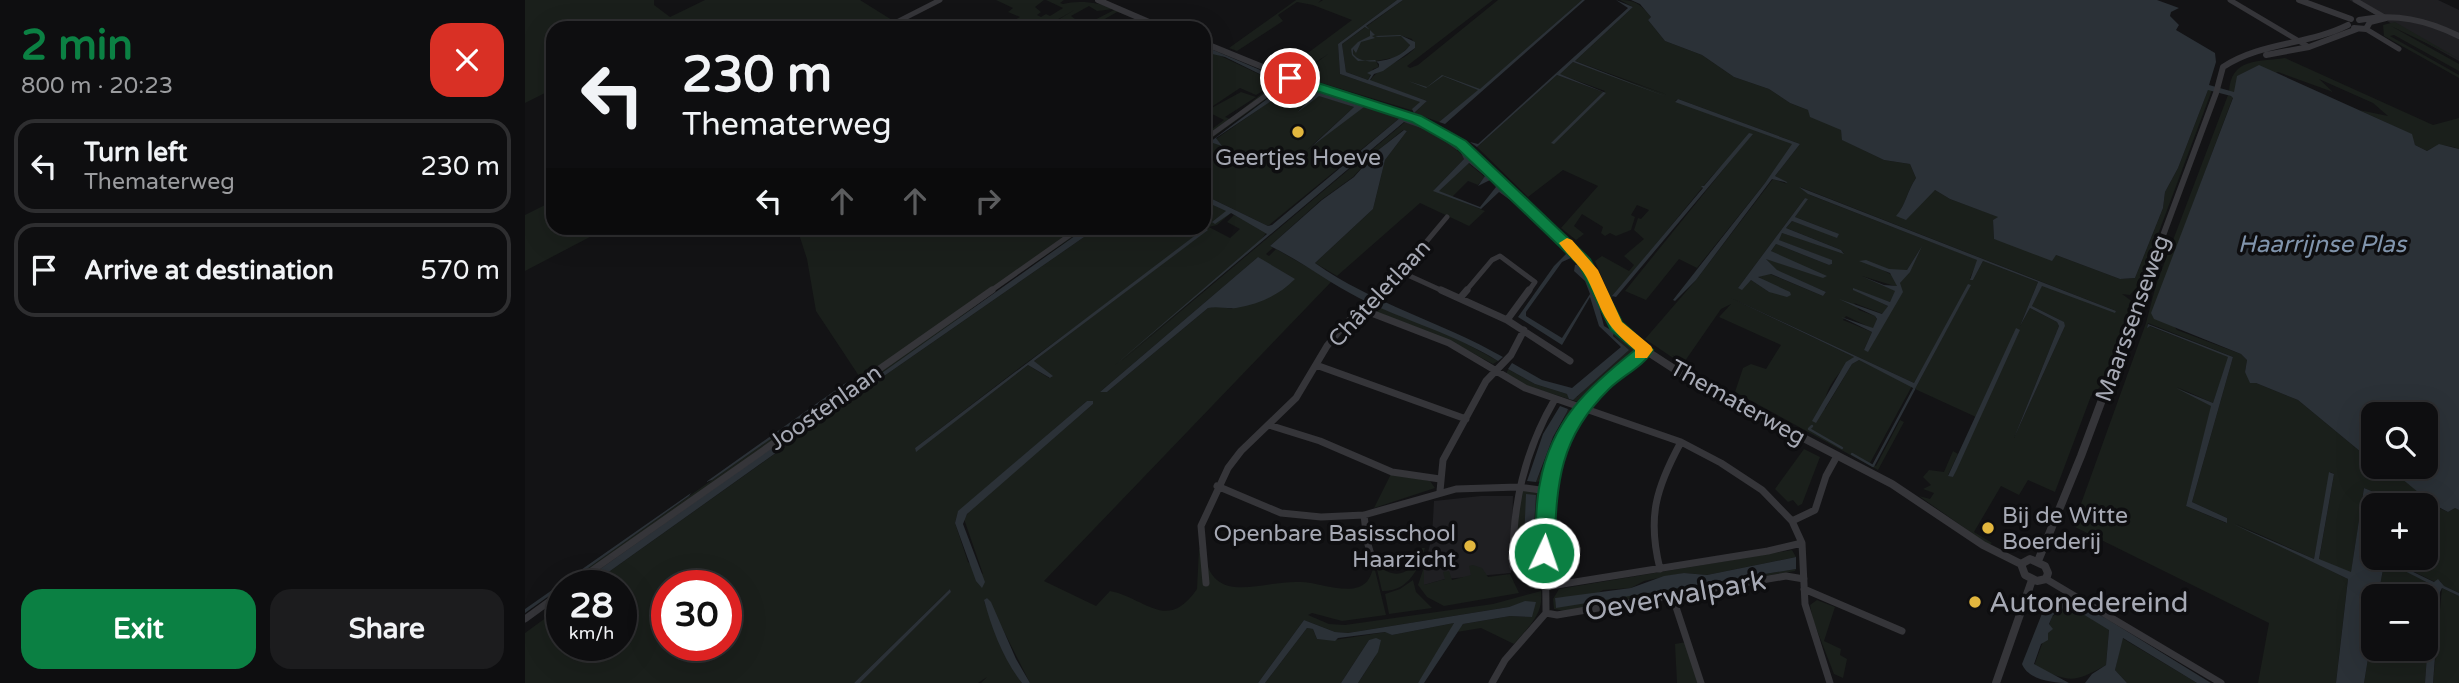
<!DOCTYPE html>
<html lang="en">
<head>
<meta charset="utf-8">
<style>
	:root { --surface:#0e0e10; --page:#1c1c1e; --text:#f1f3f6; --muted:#9b9c9f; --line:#2e2e30; --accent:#0b8043 }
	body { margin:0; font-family:"Varela Round",sans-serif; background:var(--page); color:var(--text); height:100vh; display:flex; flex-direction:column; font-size:26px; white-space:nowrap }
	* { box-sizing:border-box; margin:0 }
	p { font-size:23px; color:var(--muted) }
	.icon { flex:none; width:38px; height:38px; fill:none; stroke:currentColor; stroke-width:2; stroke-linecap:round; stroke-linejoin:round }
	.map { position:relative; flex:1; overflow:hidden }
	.side { display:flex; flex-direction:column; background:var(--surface); width:525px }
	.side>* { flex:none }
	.banner { position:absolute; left:21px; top:21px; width:665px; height:214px; border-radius:21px; box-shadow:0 7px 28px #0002,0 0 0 2px var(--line); background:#0e0e10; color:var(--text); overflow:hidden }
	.controls { position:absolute; left:1836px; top:402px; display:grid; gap:14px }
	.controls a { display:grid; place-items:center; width:77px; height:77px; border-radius:14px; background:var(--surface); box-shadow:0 7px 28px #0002,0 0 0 2px var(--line); font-size:35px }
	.speed { position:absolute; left:21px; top:570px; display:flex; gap:14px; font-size:35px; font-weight:700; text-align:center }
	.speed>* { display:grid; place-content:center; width:91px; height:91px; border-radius:50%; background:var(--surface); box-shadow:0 7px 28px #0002,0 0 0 2px var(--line); line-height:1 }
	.speed small { font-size:18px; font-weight:400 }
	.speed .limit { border:10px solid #d22; background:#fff; color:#111 }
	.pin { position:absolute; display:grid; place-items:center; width:60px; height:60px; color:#fff; margin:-30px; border:4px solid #fff; border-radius:50%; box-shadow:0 2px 7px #0007 }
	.me { position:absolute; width:77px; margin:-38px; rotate:3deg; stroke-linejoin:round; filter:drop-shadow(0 0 5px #0008) }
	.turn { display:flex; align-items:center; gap:24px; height:147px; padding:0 21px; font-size:32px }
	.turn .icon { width:91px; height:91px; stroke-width:2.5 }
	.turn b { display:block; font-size:49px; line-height:60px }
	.lanes { display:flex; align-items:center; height:66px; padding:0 21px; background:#0003; justify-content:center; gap:35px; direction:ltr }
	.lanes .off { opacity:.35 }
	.round { display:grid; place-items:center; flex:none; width:74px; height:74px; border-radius:21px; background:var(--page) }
	.head { display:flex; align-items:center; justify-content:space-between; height:119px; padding:0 21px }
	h1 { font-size:42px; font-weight:700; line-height:52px; color:var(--accent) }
	.action { display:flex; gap:14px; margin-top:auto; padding:14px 21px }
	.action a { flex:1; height:80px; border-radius:21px; background:var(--accent); color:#fff; font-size:28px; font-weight:700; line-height:80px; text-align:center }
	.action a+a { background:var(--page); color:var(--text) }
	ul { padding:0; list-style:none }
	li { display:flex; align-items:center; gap:21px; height:94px; margin:0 14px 10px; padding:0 7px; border:4px solid var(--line); border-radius:21px }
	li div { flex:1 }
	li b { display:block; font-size:26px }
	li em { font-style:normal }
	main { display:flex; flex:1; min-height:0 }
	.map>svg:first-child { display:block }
</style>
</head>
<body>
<main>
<section class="side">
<div class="head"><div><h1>2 min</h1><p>800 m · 20:23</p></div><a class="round" style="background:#d93025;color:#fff"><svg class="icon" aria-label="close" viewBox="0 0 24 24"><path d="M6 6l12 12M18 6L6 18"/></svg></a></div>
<ul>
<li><svg class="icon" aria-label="left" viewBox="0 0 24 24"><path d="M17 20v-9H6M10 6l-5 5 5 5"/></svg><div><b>Turn left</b><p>Thematerweg</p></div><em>230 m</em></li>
<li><svg class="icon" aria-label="arrive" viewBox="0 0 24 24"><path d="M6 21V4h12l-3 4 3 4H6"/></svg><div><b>Arrive at destination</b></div><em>570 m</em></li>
</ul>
<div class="action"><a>Exit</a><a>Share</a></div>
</section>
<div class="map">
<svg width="1934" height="683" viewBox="0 0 1934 683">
	<rect width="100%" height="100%" fill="#131315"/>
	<path fill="#1f1f22" d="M1824,0H1913L1934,10V61Z
		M956,496H988L986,573L920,579L899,585V567L907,537L909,501Z"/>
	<path fill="#1a1f1b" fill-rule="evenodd" d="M0,0H129V5L145,17L180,0H335L367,20L351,28H168L146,19L159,27L28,28V89L0,103Z
		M471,0H519L510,7L516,12L512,15L516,17L521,14L525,16L538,8L521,0H539L535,3L538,4C552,0 575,2 589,9L572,11L564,6L546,16L550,19L545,23L553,21L551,25L556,27L591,9L603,15L592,12L564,28H520L551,9C530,21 505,38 481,25L495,17L483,12L488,8Z
		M771,0H796L793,3L798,0H872L813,44L815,74L896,102L888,109L889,111L774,76L803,54L772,75L760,70L827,20L788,5L772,2L753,15L758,21L712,51L704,48Z
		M878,0H968L882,66L885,68L893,65L973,0H1057L955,90L922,78L954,90L914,122L889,113L902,101L845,81C854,66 878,62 890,48L887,39L877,36L885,42L884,47L872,57L851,61L854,67L848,69L843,80L821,72L817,44Z
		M1095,0C1111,0 1116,5 1126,17L1123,20L1140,41L1177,55L1209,77L1244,89L1265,103L1283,110L1316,130L1318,140L1359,160L1385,164L1391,178C1382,191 1381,204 1372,216L1410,190L1425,199L1474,217L1468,220L1469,239L1531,255L1595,279L1610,278L1638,208L1640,192L1653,168L1683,90H1687L1614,285L1605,295L1597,294L1608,302L1577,385L1566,396L1530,492L1503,480L1494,495L1476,486L1449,532L1467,543L1464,545L1394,496L1405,499L1409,493L1398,489L1406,485L1398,477L1404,470L1419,472L1428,451L1433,454L1423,475L1428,477L1466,383L1451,417L1390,389L1445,286L1389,383L1206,298L1329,357C1317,370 1297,389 1300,409L1327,364L1334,360L1387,386L1345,463L1351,466L1375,420L1379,422L1353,470L1210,392L1218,368L1226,364L1241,369L1256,345L1194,317L1206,304L1196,309L1160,361L1147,355L1163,368L1120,339L1171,280L1248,179L1262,184L1250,176L1275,144L1153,99L1150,101L1267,143V146L1240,183L1172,268L1154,259L1121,300L1100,291L1227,134L1186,177L1086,299L1070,261L1077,256L1104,271L1109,265L1099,256L1119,239L1109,230L1113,218L1116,219L1124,210L1112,205L1106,215L1110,217L1106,230L1091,236L1085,233L1080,236L1076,233L1078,227L1057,214L1049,226L1059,234L1051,240L1036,228L1073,186L1038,170L1003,197L952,147L1032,75L1078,92L1027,143L1080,91L1034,74L1048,62L1143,95L1050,61L1108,7ZM1275,187L1591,311L1517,285L1507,306L1535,320L1540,326L1489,438L1534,326L1532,322L1505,308L1495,326L1513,282L1458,261L1448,280L1445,278L1453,260L1285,195ZM1280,198L1282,199L1270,217L1309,232L1313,237L1267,221L1261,228L1316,250L1319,253L1257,233L1253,240L1306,260L1307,264L1304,265L1251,244L1246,251L1257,258L1241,259L1252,271L1301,292L1298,296L1245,274L1233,276L1238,280L1244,292L1226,280L1213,288ZM1397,246L1375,283L1343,351L1339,350L1347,332L1318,320L1321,316L1348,329L1352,320L1350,316L1334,310L1329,303L1358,314L1363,306L1329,290L1365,302L1371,291L1337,276L1373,287L1367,275L1358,270H1382Z
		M1870,22L1934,59L1866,26L1934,64V71L1869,35L1865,36L1934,75V78L1859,36L1858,25Z
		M683,50L753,83L762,84L684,140L692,141L691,139L767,86L790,94L773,111L794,95L829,107L782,150L838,107L823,102L876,117L743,226L679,195V135L699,120L681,111L716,92L731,97L700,117L705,119L745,87L731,95L715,88L685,108H679V52Z
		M1760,58L1908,125L1934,118V149C1922,145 1913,143 1902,151L1890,145L1886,134L1834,110L1863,116L1848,103L1794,79L1808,92L1753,72L1709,92H1704C1706,58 1732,62 1760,58Z
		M1703,95L1708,97L1631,303L1652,330L1716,354L1722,360L1720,372L1731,383L1773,400L1848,462V467C1874,467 1896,493 1916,509L1923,512L1930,508L1934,510V593L1918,586L1915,581L1910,582L1877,566L1876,568L1907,585L1900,683H1839L1848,628V649H1900V597H1853L1860,558H1900V506H1865V498L1839,488L1826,573L1794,560L1809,474L1805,472L1789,559L1709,523L1823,579L1811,683H1733L1744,623L1548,526L1621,323L1631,285ZM1623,323L1708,357L1667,502L1702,518L1701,523L1661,506L1687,406L1652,387L1688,403L1704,357L1624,326L1622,327Z
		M880,122C902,129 925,141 940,158L909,190L960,211L944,226L895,203L812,276L790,263L848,209L860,160L882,131L878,130L852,151L828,177L796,200L745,246L748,248L741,254L744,256L751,249L807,281L519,581L571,606L585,591C621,598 642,633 672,589L674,549H679C685,609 736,580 775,582C793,582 816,593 834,587C844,583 846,575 849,566L861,615L817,621L787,613L783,615L804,624L820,625L968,604L1016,591C1019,615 1003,627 989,644L956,628L932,632L938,624L985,616L1007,617L1000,602L984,607L823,633L810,632L779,620L733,683H505L462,598L459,601L477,650L497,683H456L462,677L453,683H335L426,592L425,589L329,683H0V633L37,606V646H96V586H64L334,394L258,440L51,586H37L334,376L291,311L282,259L272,228H288L282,232L291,228H561L483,281L349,383L572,228H679V201L706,213L692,225L684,227L705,238L715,229L702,222L709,215L742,232L732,245L592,365ZM682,230L509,361L527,377L524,378L503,365L391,451L390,448L493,369ZM733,257L707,309L693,306L683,308L582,392H575ZM562,401L568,404L445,510L439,519L458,574L443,562L430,523L433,512ZM142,586H201V646H142Z
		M943,163L960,177L953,185L943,181L927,197L913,191Z
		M28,201V228H82L0,271V215Z
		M845,303L929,337L973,361L968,364L927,342L845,309Z
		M1090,327L1112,350L1056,403L1000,385L981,375L983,369L1010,384L1052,397L1099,346L1084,331Z
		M1043,409L1049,412L1030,449L1021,480L1011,482Z
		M1279,449L1295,457L1277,504L1273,506L1268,500L1263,502L1250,489Z
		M866,474L905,481L910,488L849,508Z
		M995,490L1018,492L1015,570L1012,573L993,570L990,561Z
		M897,548H900C894,569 883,592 857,591L851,565C855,567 861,572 867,573C882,577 894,561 897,548Z
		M1267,550L1271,557L1182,575L1159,573L1119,581L1106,588L1078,590L1070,595L1030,598L1031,607L1271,569L1270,571L1040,611L1029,609L1028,599L1034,589Z
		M948,565L957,568L963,577L985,574L994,593L919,606L902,597L893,585L899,567V585L920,579L918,572L924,571L927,580L946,575L944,566Z
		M888,580L891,592L907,608L864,614L860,594L875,589Z
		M1917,588L1934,596V683H1908Z
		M1292,600L1310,607L1299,641L1316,649L1315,655L1322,659L1318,678L1309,674L1288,620L1285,605Z
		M1543,605L1584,629L1581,665C1549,683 1545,683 1509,666L1527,617Z
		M929,623L910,661L893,683H833L850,657L855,639L844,640L816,683H740L782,628L788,629L792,639L809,640L861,632L867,635Z
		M1597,638L1672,683H1602L1590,670Z
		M1161,642L1173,683H1152L1150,644Z"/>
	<path fill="#2b3137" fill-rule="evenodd" d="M872,0H878L841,26L850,35L847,36L850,38L836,42L831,53L828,49V54C839,68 875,61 885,45L876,36L853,37L850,36L875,35L890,42V48L858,71L849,74L845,80L902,101L889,113L887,109L895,102L815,74L813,44ZM840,27L845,30V36L833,42L826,49L827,55L833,61L850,60L854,64V67L842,73L846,75L843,80L821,72L817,44Z
		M1057,0H1060L920,124L914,122L953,90L918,76L901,88L883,81L902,87L917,75L955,89Z
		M1091,0L1108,7L1050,61L1142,97L1048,62L1035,74L1081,93L1029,144L1026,143L1078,92L1032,75L952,147L945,142L953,144L1103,8Z
		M1106,0H1632L1654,8L1646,12L1645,16L1654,25L1651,30L1690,53L1691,62L1684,85L1709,92L1712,76L1734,65L1887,134L1890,145L1902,151L1914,144L1934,149V510L1930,508L1923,512C1899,501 1880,478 1859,467H1900V415H1848V462L1773,400L1731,383H1725L1720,372L1722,360L1716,354L1629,319L1626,313L1708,98L1706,96L1683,90L1653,168L1640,192L1638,208L1610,278L1595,279L1531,255L1527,261L1469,239L1468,220L1473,217L1425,199L1410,190L1381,220L1371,216C1381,205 1382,191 1391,178L1385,164L1359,160L1317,140L1316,130L1285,117L1283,110L1265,103L1244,89L1209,77L1177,55L1140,41L1123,20L1126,17L1115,4Z
		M679,46L766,83L839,107L786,147L829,107L794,96L773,112L789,94L767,87L691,138L697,146L685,142L762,84L753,83L700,57L679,52Z
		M1153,99L1275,144L1250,176L1264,183L1247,179L1171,280L1150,301L1148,300L1240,183L1267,144L1150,102Z
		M876,117C898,125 918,134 935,148L932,150L907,132L879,122L590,365L742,234L706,213L690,224L687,222L701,211L679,201V195L743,226L747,225Z
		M879,130L882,131L860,160L848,209L790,263C848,304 917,322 978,357L973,361C930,334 880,321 834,298C803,282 776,261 745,246L797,200L829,177L852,151Z
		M1224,133L1228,134L1091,297L1087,296L1178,188L1176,186H1179Z
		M939,152L995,207L974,192L956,209L908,191L939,159L936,153ZM944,163L960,176L953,186L965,180L971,187L955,207L914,191Z
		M1274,187L1591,311L1590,313L1517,286L1507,306L1539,322L1540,326L1489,438L1534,326L1532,322L1505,308L1495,326L1513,282L1458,261L1448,280H1445L1452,260L1283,194Z
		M1280,198L1283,199L1270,217L1309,232L1314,234L1312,238L1267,221L1261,228L1316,250L1319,254L1257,233L1254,240L1307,260V264L1304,265L1251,244L1246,251L1302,276L1298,278L1241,259L1252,270L1301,292L1298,296L1246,274L1233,277L1265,292L1266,295L1262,297L1244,292L1226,280L1217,290L1213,288Z
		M561,228H572L349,383L340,385Z
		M680,228L683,230L509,361L528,376L525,378L503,365L391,452L390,448Z
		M1397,246L1385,272L1375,283L1378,292L1343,352L1339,350L1347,332L1316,317L1348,328L1352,319L1350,316L1314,299L1357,314L1363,306L1328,290V288L1365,302L1370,291L1336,276L1359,285L1372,286L1365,273L1334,261L1341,260L1364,269L1382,270Z
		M1044,251L1048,257L1037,262L1001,312V316L1037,338L1065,294L1060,281L1049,271L1050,265L1055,264L1068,284L1079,326L1089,332L1088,336L1104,350L1048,400L1044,399L1042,394L1010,384L983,369L987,363L1017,380L1047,388L1096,347L1074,326L1065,297L1037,345L993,317L1029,266Z
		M733,257L770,279C753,296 734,304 711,308C701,309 693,306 683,308L582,392H575Z
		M1443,284L1446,285L1390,389L1334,360L1327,364L1291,423L1287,421L1321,362L1329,357L1206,298L1389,383Z
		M1623,324L1708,357L1667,502L1702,518V523L1661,506L1686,406L1651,388L1688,403L1703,357L1625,326L1622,328Z
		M1491,328L1495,330L1432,469L1428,477L1423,476Z
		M322,382L314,391L187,480L181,482Z
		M330,389L335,393L64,586H51Z
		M562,401H568V404L442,514L438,524L460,582L457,588L451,581L430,523L433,511Z
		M1035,406L1043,409L1042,412L1028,437L1011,482L1002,481L1018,434Z
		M1804,472L1809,474L1794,559L1826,572L1839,488L1866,499L1865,506H1848V558H1860L1853,597H1848V628L1839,683H1811L1823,579L1708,524L1789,559Z
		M166,493L164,496L0,613V609Z
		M1001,494L1011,495L1006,569H1000L998,565Z
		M1271,557V569L1031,608L1030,598L1106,588L1139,576L1159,573L1182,575Z
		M1876,566L1909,582L1913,579L1919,586L1934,593V596L1917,588L1915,592L1908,683H1900L1907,585L1876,569Z
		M425,589L426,592L335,683H329Z
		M1537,595L1582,619L1686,683H1672L1598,638L1590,670L1602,683H1560L1567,674L1581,665L1584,630L1543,605L1528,615L1524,624L1528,629L1523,633V640L1516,644L1509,664L1544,683C1529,683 1503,680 1497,664L1518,611Z
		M462,598L466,602L491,659L505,683H497C478,659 467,629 459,600Z
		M1000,601L1011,602L1007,617L985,616L938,624L899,683H893L929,623L867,635L860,632L813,638L810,641L792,639L788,629L782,628L740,683H733L779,620L810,632L823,633L984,607Z
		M851,638L856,640L853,652L833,683H816L844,640Z"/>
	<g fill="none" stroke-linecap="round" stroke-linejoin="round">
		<path stroke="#2b3137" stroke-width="2.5" d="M1287,426L1284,429L1317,448
			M1327,454L1348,466L1389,389"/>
		<path stroke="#353539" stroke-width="5" d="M1705,0L1784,47
			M1830,0L1861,18
			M360,28L415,0
			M1841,29L1874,49
			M679,140L765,78
			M876,272L920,292
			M464,292L555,228
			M855,292L876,272L922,217
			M940,292L967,260L975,256L1010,282L1003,292"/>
		<path stroke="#353539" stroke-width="7" d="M916,290L982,320L1045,361
			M936,297L942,290
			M836,309L924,343L1000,388L1156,442L1196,463L1237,490L1267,521L1277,543L1280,604L1305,683
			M982,320L1004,290
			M791,365L941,419
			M744,425L795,441L867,472L915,479
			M692,486L756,513L796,517L839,515L931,489L993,487L1023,491
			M915,491L918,460L961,381L986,355L999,330
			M839,515L842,541L849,565
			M1267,521L1290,510L1301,476L1312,456
			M1135,569C1122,517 1131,488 1156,442
			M1019,575L1000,573L988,567C987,506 999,452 1030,399
			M1521,579L1696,683
			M681,583L676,526L703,468L716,451L771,398L802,346L819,325L857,290
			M45,586L467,290
			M1019,587L1243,551L1277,543
			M1279,589L1377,631
			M1147,595L1176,683
			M1021,613C1021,543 1012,466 1056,406C1073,384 1098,367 1120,350
			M1021,613L1032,615L1261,576L1279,579
			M0,619L37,592
			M967,683L980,660L1021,613"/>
		<path stroke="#353539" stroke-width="6" d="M573,0L638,28
			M1774,0L1826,19
			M1834,20C1871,13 1901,20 1934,36
			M1829,28L1841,29L1845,22L1861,18
			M679,43L765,78L892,119L921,134L947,153L1045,247L1068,274L1075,292
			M1741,55L1784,47L1832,29
			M1617,292L1691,93L1698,67C1736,42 1783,45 1823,25"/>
		<path stroke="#353539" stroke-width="8" d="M1074,290L1091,326L1120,350L1163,378L1367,484L1458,545L1496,564
			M1505,559L1520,566L1523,573L1521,579L1512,581L1500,575L1496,564Z
			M1513,561L1556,456L1618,290
			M1471,683L1507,580"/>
	</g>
	<path fill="#0b8043" stroke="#07532c" stroke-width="2" d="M765,74L896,116L941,141L1065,259L1097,322L1128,350C1119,366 1097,376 1084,389C1032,440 1032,486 1029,553L1026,559L1019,562L1013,559L1010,553C1011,530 1010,506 1015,483C1026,421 1063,387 1110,350L1086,330L1054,265L931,147L887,122L761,81V75Z"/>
	<path fill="#f59e0b" d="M1042,238L1047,240L1073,270L1097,322L1126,346L1128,350L1122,358H1110V350C1076,321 1080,315 1062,278C1055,265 1042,255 1034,243Z"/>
	<g fill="#e2b63e" stroke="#0e0e10" stroke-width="2.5">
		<circle cx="773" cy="132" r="7"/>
		<circle cx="1463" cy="528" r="7"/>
		<circle cx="945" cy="546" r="7"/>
		<circle cx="1450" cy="602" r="7"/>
	</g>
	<g text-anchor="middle" stroke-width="7" stroke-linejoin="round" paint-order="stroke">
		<g font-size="23" fill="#a6a9b4" stroke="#0e0e10">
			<text x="773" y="165">Geertjes Hoeve</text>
			<text x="1477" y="523" text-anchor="start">Bij de Witte<tspan x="1477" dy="26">Boerderij</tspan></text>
			<text x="931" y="541" text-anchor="end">Openbare Basisschool<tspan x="931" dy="26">Haarzicht</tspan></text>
		</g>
		<g font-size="23" fill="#a6a9b4" stroke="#0e0e10">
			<text transform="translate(854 293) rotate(-47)" y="8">Châteletlaan</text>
			<text transform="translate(1607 318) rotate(-70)" y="8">Maarssenseweg</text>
			<text transform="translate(1213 402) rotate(29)" y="8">Thematerweg</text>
			<text transform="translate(300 407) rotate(-35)" y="8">Joostenlaan</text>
		</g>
		<g font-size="24" font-style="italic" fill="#8094ac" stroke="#0e0e10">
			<text x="1797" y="252">Haarrijnse Plas</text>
		</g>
		<g font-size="28" fill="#a6a9b4" stroke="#0e0e10">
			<text transform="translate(1150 595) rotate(-10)" y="10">Oeverwalpark</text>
		</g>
		<g font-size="28" fill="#a6a9b4" stroke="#0e0e10" text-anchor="start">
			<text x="1464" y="612">Autonedereind</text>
		</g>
	</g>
</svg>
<div class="controls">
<a><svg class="icon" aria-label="search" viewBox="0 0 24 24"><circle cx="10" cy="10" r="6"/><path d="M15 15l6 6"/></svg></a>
<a>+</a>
<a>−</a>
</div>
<div class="speed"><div>28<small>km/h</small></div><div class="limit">30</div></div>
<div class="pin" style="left:765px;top:78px;background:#d93025"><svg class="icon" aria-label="arrive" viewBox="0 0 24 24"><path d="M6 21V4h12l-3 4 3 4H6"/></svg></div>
<svg class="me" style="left:1019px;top:553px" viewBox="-20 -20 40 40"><circle r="17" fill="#0b8043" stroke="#fff" stroke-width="3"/><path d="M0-11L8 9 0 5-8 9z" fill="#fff"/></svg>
<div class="banner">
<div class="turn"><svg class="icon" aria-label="left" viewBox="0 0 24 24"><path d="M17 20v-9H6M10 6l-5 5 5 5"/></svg><div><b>230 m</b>Thematerweg</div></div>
<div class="lanes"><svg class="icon" aria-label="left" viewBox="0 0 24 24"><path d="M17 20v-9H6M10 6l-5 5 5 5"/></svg><svg class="icon off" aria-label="ahead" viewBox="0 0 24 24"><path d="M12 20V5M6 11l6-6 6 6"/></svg><svg class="icon off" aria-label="ahead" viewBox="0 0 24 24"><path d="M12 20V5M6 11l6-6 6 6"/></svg><svg class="icon off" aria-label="right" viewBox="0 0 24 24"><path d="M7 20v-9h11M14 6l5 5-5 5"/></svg></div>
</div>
</div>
</main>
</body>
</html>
